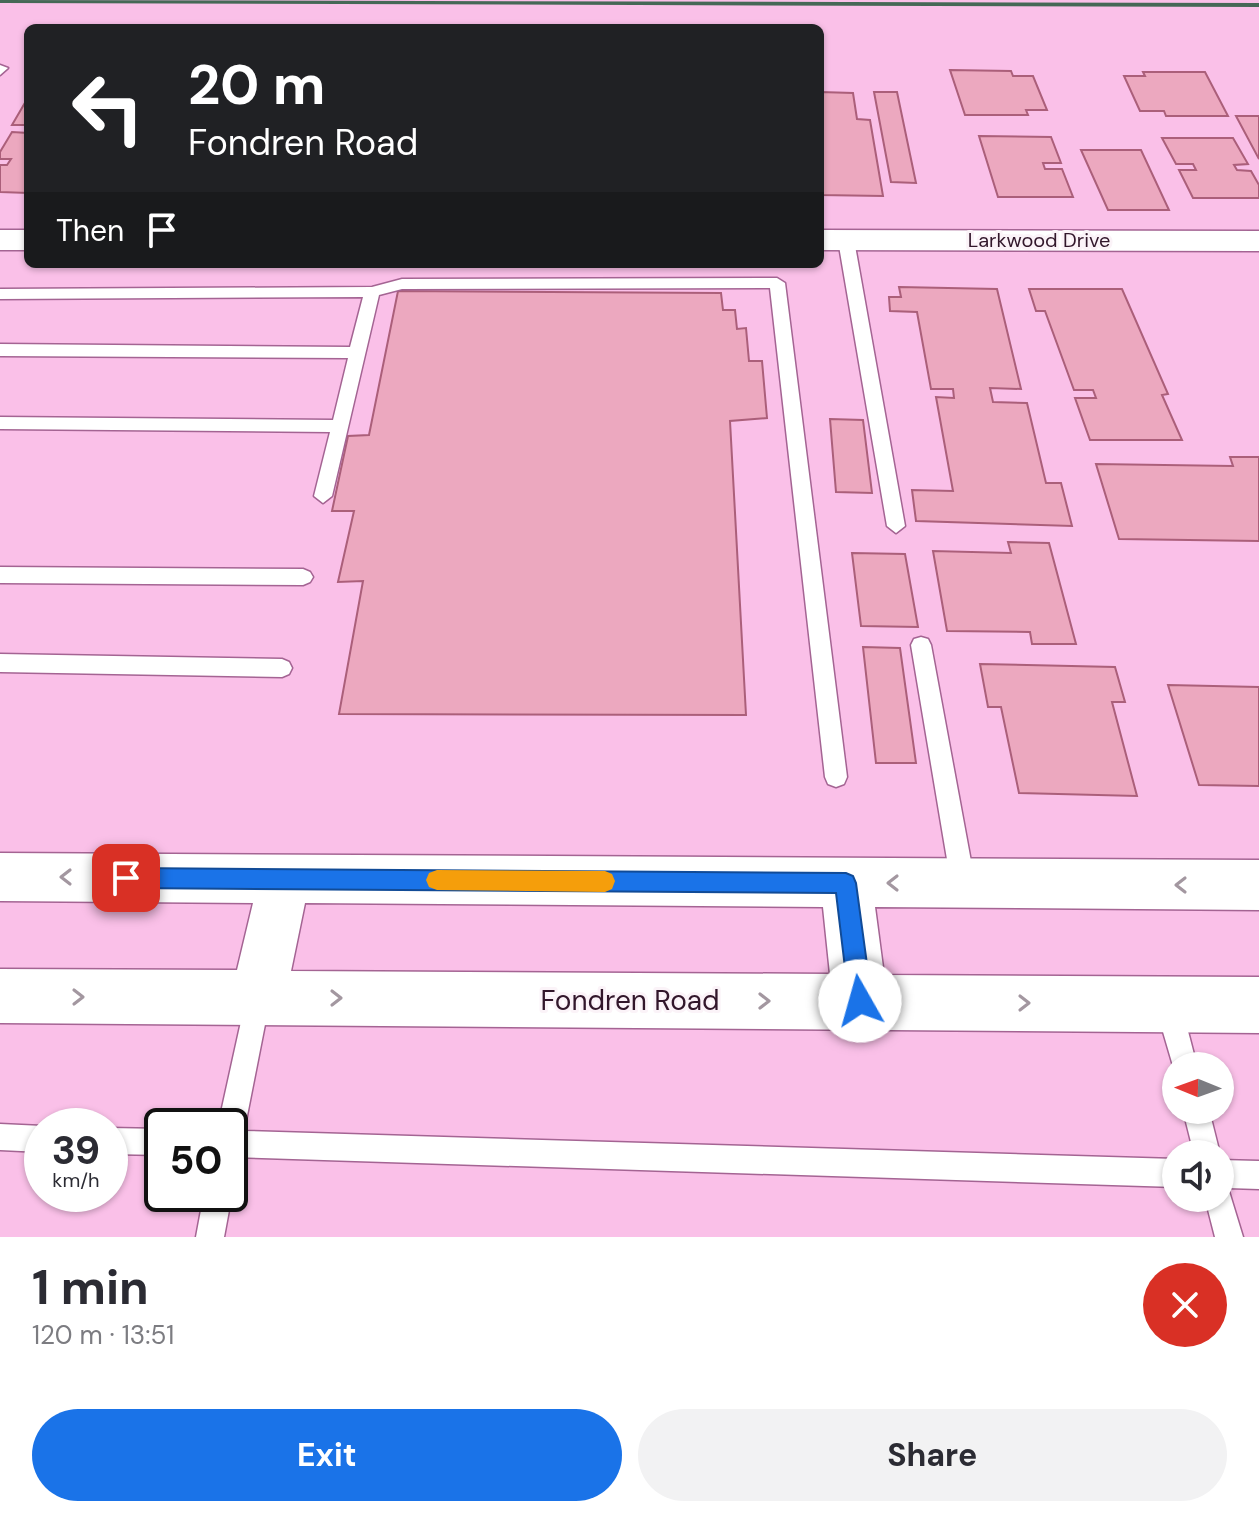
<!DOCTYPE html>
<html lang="en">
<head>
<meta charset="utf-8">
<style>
	:root { --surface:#fff; --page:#f2f2f3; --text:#2b2b33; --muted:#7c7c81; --accent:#1a73e8 }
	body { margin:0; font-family:"DM Sans",sans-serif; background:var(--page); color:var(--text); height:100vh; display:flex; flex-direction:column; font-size:30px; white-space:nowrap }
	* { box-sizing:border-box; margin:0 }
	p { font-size:26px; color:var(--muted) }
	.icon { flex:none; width:44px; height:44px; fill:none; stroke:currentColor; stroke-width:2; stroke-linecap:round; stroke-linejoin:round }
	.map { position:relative; height:1237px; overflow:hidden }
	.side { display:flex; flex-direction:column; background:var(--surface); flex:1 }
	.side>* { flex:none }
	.hud { position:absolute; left:24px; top:24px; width:800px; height:244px; border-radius:12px; box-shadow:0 2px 6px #0004; background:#202124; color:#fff; overflow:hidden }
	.needle { width:52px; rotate:271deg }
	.buttons { position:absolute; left:1162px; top:1052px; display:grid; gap:16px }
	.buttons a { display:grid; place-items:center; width:72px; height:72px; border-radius:50%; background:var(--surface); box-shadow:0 2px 6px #0004; font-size:40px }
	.speed { position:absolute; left:24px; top:1108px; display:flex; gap:16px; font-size:40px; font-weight:700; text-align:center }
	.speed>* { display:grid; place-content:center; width:104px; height:104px; border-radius:50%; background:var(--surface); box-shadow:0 2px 6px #0004; line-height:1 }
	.speed small { font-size:20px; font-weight:400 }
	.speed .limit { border:4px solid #111; border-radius:12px; background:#fff; color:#111 }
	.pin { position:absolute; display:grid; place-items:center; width:68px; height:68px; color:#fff; margin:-34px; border-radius:16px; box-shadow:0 4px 12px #0006 }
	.me { position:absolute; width:88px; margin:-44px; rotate:353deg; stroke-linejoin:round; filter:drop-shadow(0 0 6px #0008) }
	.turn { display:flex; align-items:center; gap:28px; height:168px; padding:0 32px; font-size:36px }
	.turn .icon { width:104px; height:104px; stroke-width:2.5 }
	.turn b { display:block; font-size:56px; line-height:68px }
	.then { display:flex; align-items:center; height:76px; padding:0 32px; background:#0003; gap:16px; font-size:30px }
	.round { display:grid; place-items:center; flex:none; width:84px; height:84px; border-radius:42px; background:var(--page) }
	.overview { display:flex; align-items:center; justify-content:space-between; height:136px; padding:0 32px }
	h1 { font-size:48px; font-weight:700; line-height:60px }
	.cta { display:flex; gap:16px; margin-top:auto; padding:16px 32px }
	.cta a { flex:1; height:92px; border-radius:48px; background:var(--accent); color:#fff; font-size:32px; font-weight:700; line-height:92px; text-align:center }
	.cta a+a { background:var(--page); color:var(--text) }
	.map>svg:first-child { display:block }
</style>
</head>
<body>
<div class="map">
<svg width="1259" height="1237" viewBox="0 0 1259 1237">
	<rect width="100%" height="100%" fill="#fac0e8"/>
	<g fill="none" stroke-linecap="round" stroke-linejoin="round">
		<path fill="#456856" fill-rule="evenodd" d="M0,0L1259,3V7L0,3Z"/>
	</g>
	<path fill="#eca8bf" stroke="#ab5f7a" stroke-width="2" d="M950,70L1011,71L1013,76H1033L1047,110H1026L1028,115H965Z
		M1143,72H1205L1228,116H1166L1164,111H1140L1124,76H1145Z
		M820,92L853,93L857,119L870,120L883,196L820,195Z
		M874,92H897L916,183L891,182Z
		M26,101L28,125H12Z
		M1236,116H1259V159Z
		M12,132L28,133V193L0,192V165H7L11,159H0V152Z
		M979,136L1051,137L1061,163H1043L1045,169H1062L1073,197H998Z
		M1162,138H1233L1248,164L1234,165L1237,170L1251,171L1259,185V198H1193L1179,170H1196L1193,164H1176Z
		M1081,150H1141L1169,210H1108Z
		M899,287L997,289L1021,389L990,388L993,402L1027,403L1046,483H1061L1072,526L916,521L912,490L953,491L936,397L954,398L953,389H931L917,312L890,311L889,297H901Z
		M1029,289H1122L1168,394L1162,395L1182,440H1090L1075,398H1096L1093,390H1074L1045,311H1036Z
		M398,291L721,293L723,310H735L737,329L746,328L749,361H762L767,418L730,421L746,715L339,714L363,581L338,582L354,511H332L348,436L369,435Z
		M830,419L863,420L872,493L836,492Z
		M1230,457H1259V541L1119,539L1096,464L1233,466Z
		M1008,542L1049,543L1076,644H1032L1030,632L947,631L933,551L1011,553Z
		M852,553L905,554L918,627L861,626Z
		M863,647L900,648L916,763H876Z
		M980,664L1115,667L1125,702H1112L1137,796L1019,793L1001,707H988Z
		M1168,685L1259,687V786L1199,785Z"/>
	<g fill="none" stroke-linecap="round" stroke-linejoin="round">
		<defs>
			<path id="lane" d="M0,65L8,68L0,75Z
				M846,235L854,240L905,526L896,533L887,526L838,240Z
				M777,278L785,283L847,777L844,784L836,787L828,784L825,777L770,288L402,289L379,295L332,496L323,503L314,496L330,432L0,429V417L333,420L348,358L0,356V344L350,347L363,297L0,299V289L372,287L402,279Z
				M0,567L303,569L310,572L313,577L310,582L303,585L0,583Z
				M921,637L928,639L931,645L975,883L971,891L963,894L955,891L951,883L911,645L914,639Z
				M0,654L282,659L289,662L292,668L289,674L282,677L0,672Z
				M258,987L267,990L270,999L244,1131L1176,1159V1187L230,1157V1126H218L246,999L249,990Z
				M1169,995L1178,999L1182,1008L1197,1066H1176V1076L1156,1008L1160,999Z
				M1183,1110H1209L1220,1154V1155L1194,1154Z
				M0,1124L43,1126L42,1152L0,1150Z
				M110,1128L162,1129V1155L110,1154Z
				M1220,1160L1259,1161V1189L1228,1188L1243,1237H1215L1205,1198H1220Z
				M230,1190L232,1194L224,1237H196L204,1194H230Z"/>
			<path id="street" d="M0,230H28V250H0Z
				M820,230L1259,231V251L820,250Z"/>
			<path id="secondary" d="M0,853L1259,860V910L875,907L884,975L1259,977V1033L0,1023V969L237,970L253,903L0,901ZM305,903L823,907L830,974L291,971Z"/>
		</defs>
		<use href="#lane" stroke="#a46493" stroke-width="3"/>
		<use href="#street" stroke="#a46493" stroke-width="3"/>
		<use href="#secondary" stroke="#a46493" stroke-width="3"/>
		<use href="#lane" fill="#fff" fill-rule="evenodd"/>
		<use href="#street" fill="#fff" fill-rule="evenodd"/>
		<use href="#secondary" fill="#fff" fill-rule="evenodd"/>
	</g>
	<defs><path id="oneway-chevron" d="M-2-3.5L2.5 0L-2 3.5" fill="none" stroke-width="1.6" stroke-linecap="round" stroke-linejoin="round" transform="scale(2)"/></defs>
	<g stroke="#a397a0">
		<use href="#oneway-chevron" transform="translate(66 877) rotate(-180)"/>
		<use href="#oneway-chevron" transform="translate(893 883) rotate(-180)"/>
		<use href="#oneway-chevron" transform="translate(1181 885) rotate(-180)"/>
		<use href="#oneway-chevron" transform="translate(78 997)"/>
		<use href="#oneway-chevron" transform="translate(336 998)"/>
		<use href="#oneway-chevron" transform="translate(764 1001)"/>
		<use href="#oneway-chevron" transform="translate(1024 1003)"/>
	</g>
	<path fill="#1a73e8" stroke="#114b97" stroke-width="2" d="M126,868L846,873L853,876L856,883L872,1001L868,1009L860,1013L852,1009L849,1001L836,893L126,888L118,885L115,878L118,870Z"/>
	<path fill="#f59e0b" d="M437,870L605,871L612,874L615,881L612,889L605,892L437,890L429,887L426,880L429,873Z"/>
	<g text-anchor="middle" stroke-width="6" stroke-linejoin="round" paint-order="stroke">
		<g font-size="20" fill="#32172b" stroke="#fbf3f8">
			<text x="1039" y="247">Larkwood Drive</text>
		</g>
		<g font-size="28" fill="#32172b" stroke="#fbf3f8">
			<text x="630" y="1010">Fondren Road</text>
		</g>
	</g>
</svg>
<div class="buttons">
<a><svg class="needle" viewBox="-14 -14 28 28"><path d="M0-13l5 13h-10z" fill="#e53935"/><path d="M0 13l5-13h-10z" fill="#7c7c81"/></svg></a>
<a><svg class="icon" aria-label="sound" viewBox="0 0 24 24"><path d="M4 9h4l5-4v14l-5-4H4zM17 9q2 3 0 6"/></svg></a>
</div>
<div class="speed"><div>39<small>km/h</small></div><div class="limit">50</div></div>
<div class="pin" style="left:126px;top:878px;background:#d93025"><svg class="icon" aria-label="arrive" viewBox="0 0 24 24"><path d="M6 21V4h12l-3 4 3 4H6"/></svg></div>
<svg class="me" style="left:860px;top:1001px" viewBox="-20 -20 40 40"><circle r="19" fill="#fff"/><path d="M0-13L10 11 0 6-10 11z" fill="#1a73e8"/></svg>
<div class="hud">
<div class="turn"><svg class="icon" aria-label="left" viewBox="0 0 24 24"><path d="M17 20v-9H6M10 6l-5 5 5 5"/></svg><div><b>20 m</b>Fondren Road</div></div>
<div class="then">Then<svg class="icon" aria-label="arrive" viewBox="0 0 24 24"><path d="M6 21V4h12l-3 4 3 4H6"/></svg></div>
</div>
</div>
<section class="side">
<div class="overview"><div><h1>1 min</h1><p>120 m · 13:51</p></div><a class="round" style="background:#d93025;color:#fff"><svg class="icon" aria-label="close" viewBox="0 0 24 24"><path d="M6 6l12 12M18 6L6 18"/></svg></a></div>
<div class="cta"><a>Exit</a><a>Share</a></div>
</section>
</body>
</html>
